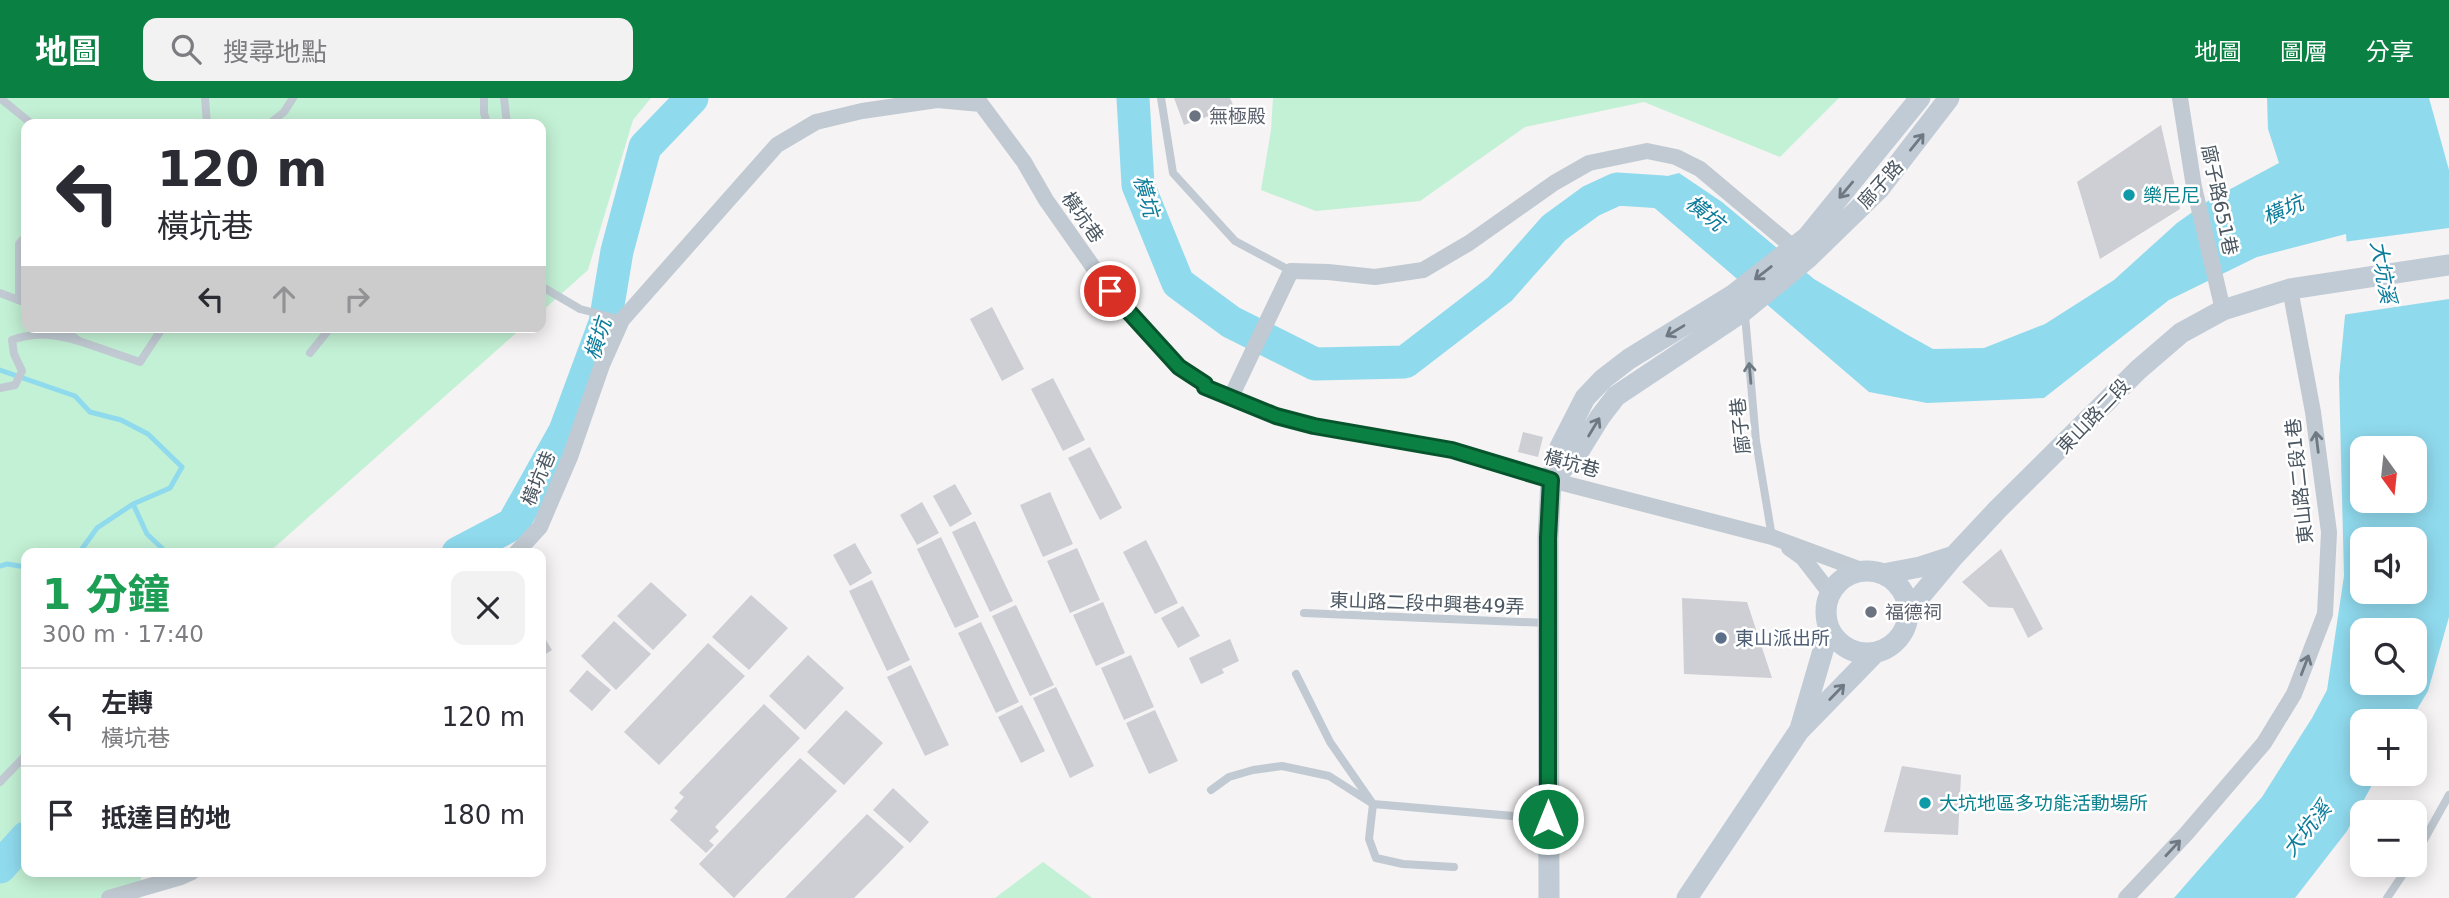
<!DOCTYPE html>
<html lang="zh-TW">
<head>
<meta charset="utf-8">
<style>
	:root { --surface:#fff; --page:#f2f2f3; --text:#2b2b33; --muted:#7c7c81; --line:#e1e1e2; --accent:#0b8043 }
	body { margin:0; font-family:"DejaVu Sans","Noto Sans TC",sans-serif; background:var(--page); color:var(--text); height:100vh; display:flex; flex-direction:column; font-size:26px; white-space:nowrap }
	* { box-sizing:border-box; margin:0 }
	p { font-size:23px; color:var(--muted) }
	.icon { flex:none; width:38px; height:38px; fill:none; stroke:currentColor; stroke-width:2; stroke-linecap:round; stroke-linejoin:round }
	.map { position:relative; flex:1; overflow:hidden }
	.details { position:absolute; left:21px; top:450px; width:525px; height:329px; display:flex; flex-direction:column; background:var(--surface); border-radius:14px; box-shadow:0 4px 18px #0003 }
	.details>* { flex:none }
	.guide { position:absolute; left:21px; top:21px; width:525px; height:214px; border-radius:14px; box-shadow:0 4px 18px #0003; background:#fff; color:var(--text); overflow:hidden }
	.needle { width:46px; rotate:165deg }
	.controls { position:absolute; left:2350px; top:338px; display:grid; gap:14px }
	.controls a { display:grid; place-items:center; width:77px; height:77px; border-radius:14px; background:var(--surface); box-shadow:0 4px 18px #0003; font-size:35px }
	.pin { position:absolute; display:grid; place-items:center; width:60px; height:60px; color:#fff; margin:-30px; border:4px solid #fff; border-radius:50%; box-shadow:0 2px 7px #0007 }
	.me { position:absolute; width:77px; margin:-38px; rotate:0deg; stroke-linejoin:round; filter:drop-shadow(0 0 5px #0008) }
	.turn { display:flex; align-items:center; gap:24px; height:147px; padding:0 21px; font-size:32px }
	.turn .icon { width:91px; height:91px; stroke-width:2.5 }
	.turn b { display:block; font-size:49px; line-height:60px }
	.lanes { display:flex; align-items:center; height:66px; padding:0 21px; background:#0003; justify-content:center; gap:35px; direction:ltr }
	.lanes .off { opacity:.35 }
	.round { display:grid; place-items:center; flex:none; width:74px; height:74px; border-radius:14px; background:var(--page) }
	.head { display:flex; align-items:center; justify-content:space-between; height:119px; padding:0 21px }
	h1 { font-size:42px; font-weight:700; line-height:52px; color:#1e9e55 }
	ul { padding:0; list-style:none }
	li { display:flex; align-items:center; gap:21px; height:98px; padding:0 21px; border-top:2px solid var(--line) }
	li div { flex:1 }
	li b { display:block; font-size:26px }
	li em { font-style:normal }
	header { display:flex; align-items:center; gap:42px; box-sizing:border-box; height:98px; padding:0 35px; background:var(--accent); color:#fff }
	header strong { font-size:33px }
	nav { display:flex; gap:38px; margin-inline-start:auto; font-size:24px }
	.search { width:490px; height:63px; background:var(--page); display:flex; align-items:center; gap:18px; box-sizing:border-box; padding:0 24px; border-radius:14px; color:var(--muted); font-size:26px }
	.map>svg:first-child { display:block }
</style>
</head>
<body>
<header>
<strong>地圖</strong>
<div class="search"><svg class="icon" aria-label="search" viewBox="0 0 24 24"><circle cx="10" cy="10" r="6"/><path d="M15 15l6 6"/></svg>搜尋地點</div>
<nav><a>地圖</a><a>圖層</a><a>分享</a></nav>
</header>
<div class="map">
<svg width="2449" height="800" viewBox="0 0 2449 800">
	<rect width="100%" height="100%" fill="#f5f3f3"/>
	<path fill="#c3f1d5" d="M0,0H651L633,22L588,172L541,214V26H26V229H523L268,455H26V774H141L140,800H0Z
		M1273,0H1839L1780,59L1644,4L1525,29L1420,103L1316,113L1261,92L1271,32Z
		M1043,764L1092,800H995Z"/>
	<path fill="#90daee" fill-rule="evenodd" d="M2267,0H2429L2449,72V519L2428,593L2410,623H2362V676H2378L2347,733L2295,800H2174L2262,699L2312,620L2327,592L2344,478L2339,279L2349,177L2346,136L2257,159L2169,202L2044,300L1927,305L1869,294L1644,101L1617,91L1679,75L1722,104L1814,181L1906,236L1933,251L1984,250L2045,226L2114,182L2177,125L2208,103L2279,65L2268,31ZM2362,350H2415V402H2362ZM2362,441H2415V494H2362ZM2362,532H2415V584H2362Z"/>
	<path fill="#f5f3f3" d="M2449,130V201L2342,217L2346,177L2343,144Z"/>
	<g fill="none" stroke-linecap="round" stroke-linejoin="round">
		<path stroke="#90daee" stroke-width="5" d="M0,272L75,298L90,314L121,322L148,336L182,369L170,390L133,406L147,436L167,455
			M79,455L97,430L133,406
			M0,468L7,466L26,469"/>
		<path stroke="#90daee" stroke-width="33" d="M1133,0L1138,87L1178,185L1231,224L1315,266L1405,264L1500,191L1554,130L1591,103L1617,91L1663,94
			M458,455L513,426L565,333L605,225L617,153L645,49L692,0
			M0,769L26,740"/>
	</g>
	<path fill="#cdcfd5" d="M1174,0H1230L1234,9L1184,27Z
		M2161,27L2180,111L2100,161L2077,84Z
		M992,209L1024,271L1002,283L970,221Z
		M1053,280L1085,342L1063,353L1031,291Z
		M1523,334L1543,339L1538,359L1518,354Z
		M1090,349L1122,410L1100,422L1068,360Z
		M955,386L972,416L950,429L933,398Z
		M1050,394L1073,446L1043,459L1020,407Z
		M922,404L939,435L917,447L900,417Z
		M975,423L1013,503L990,514L952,434Z
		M941,439L979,519L955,530L917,451Z
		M1146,442L1178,505L1155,516L1123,454Z
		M855,445L872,475L850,488L833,457Z
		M1077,450L1100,502L1070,515L1047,463Z
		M2001,451L2043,531L2028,540L2013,510L1989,509L1962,484Z
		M872,482L910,562L887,573L849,493Z
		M651,484L687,517L653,552L617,518Z
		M751,497L788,530L749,572L712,539Z
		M1682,500L1747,504L1772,580L1684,576Z
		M1103,504L1125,555L1096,568L1073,517Z
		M1016,507L1054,587L1030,598L992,518Z
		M1183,508L1200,538L1178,550L1161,520Z
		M614,523L651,556L616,592L581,558Z
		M981,524L1019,604L996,615L958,535Z
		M541,534L552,552L541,559Z
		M1230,541L1239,563L1222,571L1224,575L1201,586L1189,560Z
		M708,545L745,578L659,667L624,634Z
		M808,557L844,590L805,632L769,598Z
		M1131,557L1154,609L1124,622L1101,570Z
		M911,567L949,647L925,658L887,579Z
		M587,572L611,592L592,613L569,593Z
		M1056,589L1094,668L1070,680L1033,600Z
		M764,606L800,640L715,729L719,733L709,743L714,747L706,755L670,722L678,713L674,710L684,699L679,695Z
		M1022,607L1045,653L1021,665L998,619Z
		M846,612L883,645L844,687L807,654Z
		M1155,612L1178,663L1149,676L1126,625Z
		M800,660L837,693L734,800L699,766Z
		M1902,668L1961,677L1958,737L1884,734Z
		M893,690L929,724L910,745L873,712Z
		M867,716L904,749L877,777L854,800H785Z"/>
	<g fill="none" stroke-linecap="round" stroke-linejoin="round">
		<path stroke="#c1cad2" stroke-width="8" d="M0,0L32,26
			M205,0L207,26
			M484,0V15L487,25L490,26
			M504,0L507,26
			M1161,0L1173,75L1235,143L1291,173
			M269,26L284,14L293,0
			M541,188L580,211L622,222
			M0,195L26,205
			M19,201V146L26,138
			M1745,217L1756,343L1772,439
			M60,229L79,243L140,264L163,229
			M310,255L331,229
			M0,290L15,287L22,273L14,256L12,242C37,233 55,237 79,243
			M1304,515L1547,525
			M1296,576L1330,644L1373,706L1369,741L1376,760L1403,766L1454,769
			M0,684L26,657
			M1211,692L1229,679L1253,672L1282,668L1329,678L1373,706L1548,721
			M2415,758L2449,697
			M2387,800L2410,766"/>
		<path stroke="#c1cad2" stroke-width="16" d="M2180,0L2194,89L2223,212
			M1231,299L1291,173L1328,174L1375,179L1423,172L1469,145L1554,85L1589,65L1647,53L1676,59L1700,71L1800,155
			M1789,450L1803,460L1830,495
			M516,455L540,429L570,359L602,267L622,222L777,47L816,24L862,13L937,2L981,6L1024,64L1046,102L1110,193L1179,269L1205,286V288L1276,318L1313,328L1452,352L1551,382L1772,439L1864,473
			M109,800L181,779L192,774
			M2126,800L2186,736L2264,645L2294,596L2325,516L2329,434L2313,314L2290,191"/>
		<path stroke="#c1cbd6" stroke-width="21" d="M1553,381L1579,353L1600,319L1616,298L1745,212L1807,161L1879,91L1949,0
			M1826 514a41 41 0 1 1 82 0a41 41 0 1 1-82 0Z
			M1883,476L1920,469L1954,458
			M1908,513L1954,458L1997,412L2138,272L2181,235L2223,212L2290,191L2449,167
			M1800,631L1829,532
			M1549,800L1548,440L1551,382L1560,349L1585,300L1603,281L1629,261L1733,197L1807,139L1920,0
			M1687,800L1799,633L1875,555"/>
	</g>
	<defs><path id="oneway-shaft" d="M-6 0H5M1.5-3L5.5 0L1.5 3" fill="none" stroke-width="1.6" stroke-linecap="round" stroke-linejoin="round" transform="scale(1.75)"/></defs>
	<g stroke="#6e7984">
		<use href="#oneway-shaft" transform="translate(1917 44) rotate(-51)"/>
		<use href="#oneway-shaft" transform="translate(1846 92) rotate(130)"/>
		<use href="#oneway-shaft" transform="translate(1763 175) rotate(142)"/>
		<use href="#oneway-shaft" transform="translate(1675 233) rotate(149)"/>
		<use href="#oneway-shaft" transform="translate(1594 329) rotate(-59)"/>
		<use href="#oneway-shaft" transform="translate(1837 594) rotate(-46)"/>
	</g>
	<g stroke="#6e7983">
		<use href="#oneway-shaft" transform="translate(1750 275) rotate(-95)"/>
		<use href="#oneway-shaft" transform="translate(2317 344) rotate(-97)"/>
		<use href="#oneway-shaft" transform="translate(2305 567) rotate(-69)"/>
		<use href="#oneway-shaft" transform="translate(2173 750) rotate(-47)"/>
	</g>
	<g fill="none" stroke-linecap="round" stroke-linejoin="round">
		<defs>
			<path id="route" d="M1110,193L1179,269L1205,286V289L1276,318L1314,328L1452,352L1551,382L1548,440V721"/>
		</defs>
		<use href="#route" stroke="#07532c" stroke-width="18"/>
		<use href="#route" stroke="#0b8043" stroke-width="12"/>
	</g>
	<g fill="#6b7280" stroke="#fff" stroke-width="2.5">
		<circle cx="1195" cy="18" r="7"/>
		<circle cx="1871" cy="514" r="7"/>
	</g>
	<g fill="#0f9aa8" stroke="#fff" stroke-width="2.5">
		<circle cx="2129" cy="97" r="7"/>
		<circle cx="1925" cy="705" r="7"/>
	</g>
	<circle fill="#5c6f8a" stroke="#fff" stroke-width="2.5" cx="1721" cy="540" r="7"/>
	<g text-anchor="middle" stroke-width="5" stroke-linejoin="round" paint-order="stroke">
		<g font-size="19" fill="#5b616d" stroke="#fff" text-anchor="start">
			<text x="1209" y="25">無極殿</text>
			<text x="1885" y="521">福德祠</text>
		</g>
		<g font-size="19" fill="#4a5661" stroke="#fff">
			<text transform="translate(1880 86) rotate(-48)" y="7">廍子路</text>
			<text transform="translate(2220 102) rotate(78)" y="7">廍子路651巷</text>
			<text transform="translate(1083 119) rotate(55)" y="7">橫坑巷</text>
			<text transform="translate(2093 318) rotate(-46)" y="7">東山路二段</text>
			<text transform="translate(1740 328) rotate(-96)" y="7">廍子巷</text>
			<text transform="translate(1572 365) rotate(15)" y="7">橫坑巷</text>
			<text transform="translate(538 380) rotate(-67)" y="7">橫坑巷</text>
			<text transform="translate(2299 383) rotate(-96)" y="7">東山路二段1巷</text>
			<text transform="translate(1427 505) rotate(2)" y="7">東山路二段中興巷49弄</text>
		</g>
		<g font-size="19" fill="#0d838f" stroke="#fff" text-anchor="start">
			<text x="2143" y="104">樂尼尼</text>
			<text x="1939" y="712">大坑地區多功能活動場所</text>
		</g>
		<g font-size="19" fill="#4e5e75" stroke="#fff" text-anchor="start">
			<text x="1735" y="547">東山派出所</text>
		</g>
		<g font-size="21" font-style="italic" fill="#0c7c9b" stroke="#fff">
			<text transform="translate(1146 98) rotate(74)" y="7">橫坑</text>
			<text transform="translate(2283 112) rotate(-23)" y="7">橫坑</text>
			<text transform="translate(1705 115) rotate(39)" y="7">橫坑</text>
			<text transform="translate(2383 174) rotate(80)" y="7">大坑溪</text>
			<text transform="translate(598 241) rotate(-72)" y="7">橫坑</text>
			<text transform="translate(2307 731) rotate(-51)" y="7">大坑溪</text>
		</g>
	</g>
</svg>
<div class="controls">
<a><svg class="needle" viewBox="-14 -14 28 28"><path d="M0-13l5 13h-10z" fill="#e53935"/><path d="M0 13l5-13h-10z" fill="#7c7c81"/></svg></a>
<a><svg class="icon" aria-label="sound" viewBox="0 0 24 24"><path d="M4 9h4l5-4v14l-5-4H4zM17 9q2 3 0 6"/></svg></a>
<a><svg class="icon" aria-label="search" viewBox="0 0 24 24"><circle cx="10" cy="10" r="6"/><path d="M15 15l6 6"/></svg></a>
<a>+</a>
<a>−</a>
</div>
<div class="pin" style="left:1110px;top:193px;background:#d93025"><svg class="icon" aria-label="arrive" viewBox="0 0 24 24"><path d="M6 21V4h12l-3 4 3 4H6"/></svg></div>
<svg class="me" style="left:1548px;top:721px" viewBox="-20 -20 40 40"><circle r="17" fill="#0b8043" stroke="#fff" stroke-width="3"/><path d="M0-11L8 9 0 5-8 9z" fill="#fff"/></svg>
<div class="guide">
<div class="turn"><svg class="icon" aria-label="left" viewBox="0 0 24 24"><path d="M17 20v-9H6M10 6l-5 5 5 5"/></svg><div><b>120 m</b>橫坑巷</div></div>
<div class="lanes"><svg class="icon" aria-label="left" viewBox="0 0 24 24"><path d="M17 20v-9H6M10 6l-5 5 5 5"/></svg><svg class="icon off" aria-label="ahead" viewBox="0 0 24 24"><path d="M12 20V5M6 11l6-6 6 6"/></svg><svg class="icon off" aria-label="right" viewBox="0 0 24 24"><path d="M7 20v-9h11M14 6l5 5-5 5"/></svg></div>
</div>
<section class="details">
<div class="head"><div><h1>1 分鐘</h1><p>300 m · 17:40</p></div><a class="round"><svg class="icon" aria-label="close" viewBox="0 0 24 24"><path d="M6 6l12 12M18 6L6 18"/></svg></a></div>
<ul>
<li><svg class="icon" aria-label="left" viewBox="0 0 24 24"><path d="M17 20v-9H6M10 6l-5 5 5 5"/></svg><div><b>左轉</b><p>橫坑巷</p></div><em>120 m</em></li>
<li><svg class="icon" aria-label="arrive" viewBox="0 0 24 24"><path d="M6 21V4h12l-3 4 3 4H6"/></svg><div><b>抵達目的地</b></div><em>180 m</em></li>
</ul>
</section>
</div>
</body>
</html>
